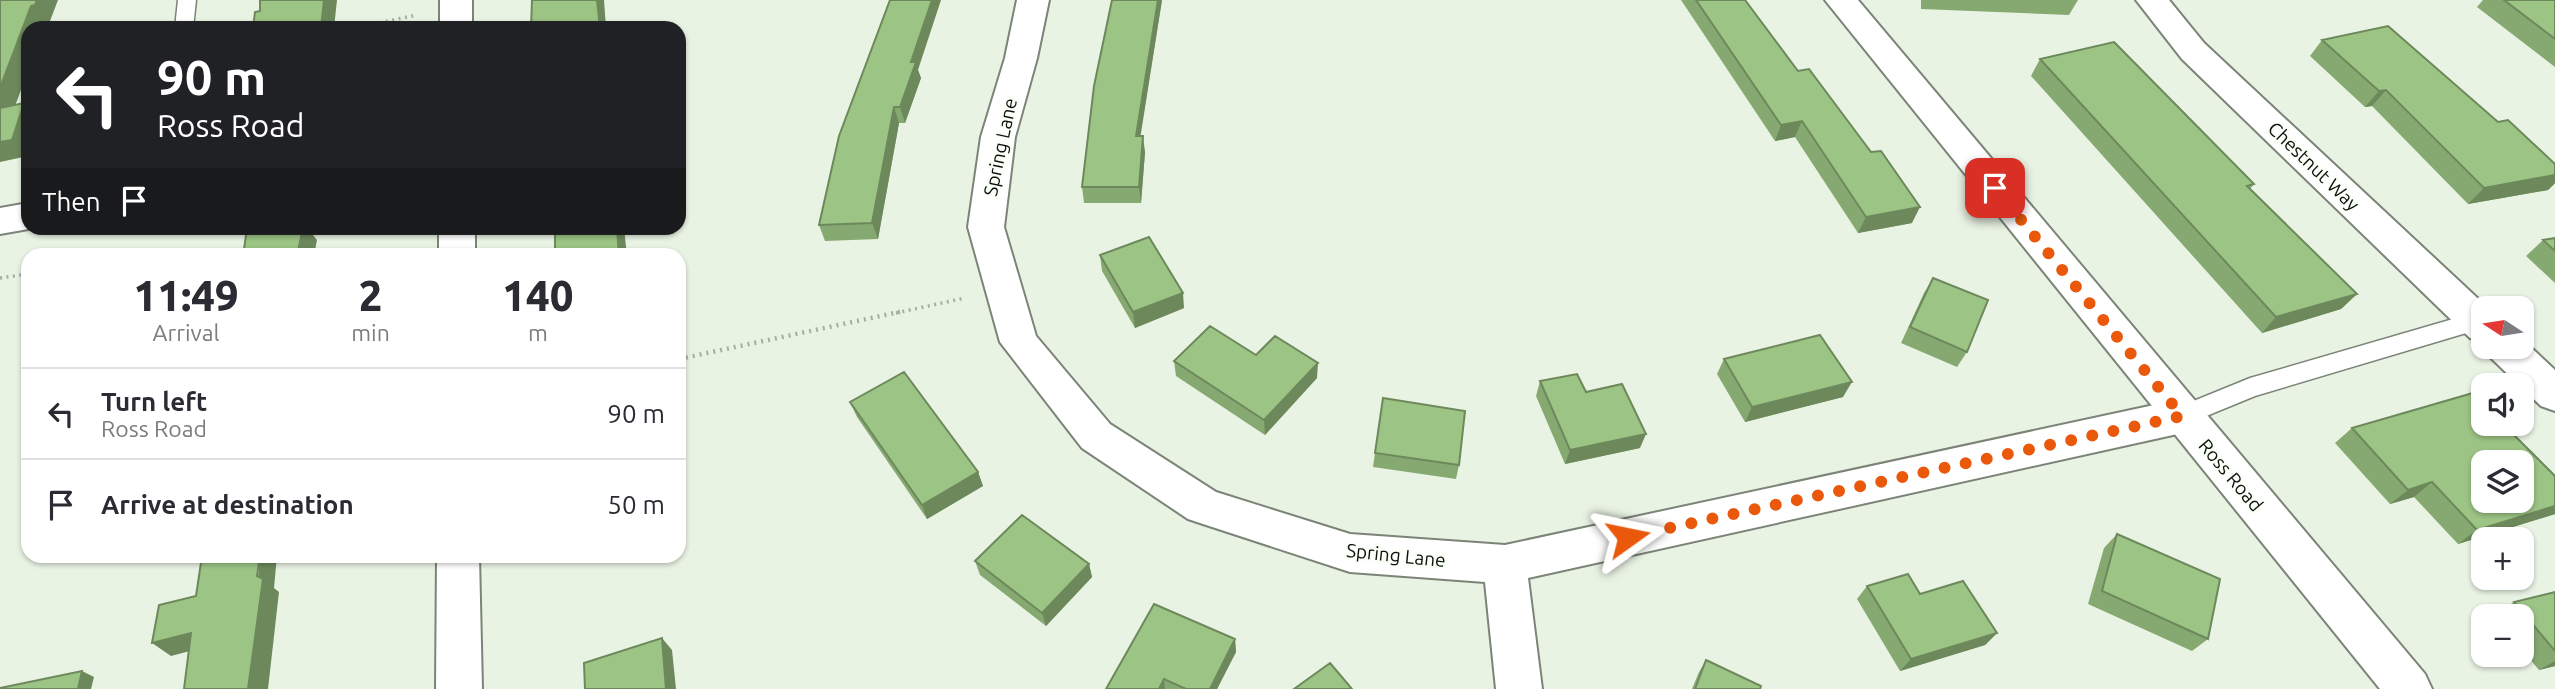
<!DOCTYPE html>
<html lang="en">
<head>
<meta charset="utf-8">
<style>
	:root { --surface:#fff; --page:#f7f7f7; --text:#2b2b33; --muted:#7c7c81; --line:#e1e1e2 }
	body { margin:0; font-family:Ubuntu,sans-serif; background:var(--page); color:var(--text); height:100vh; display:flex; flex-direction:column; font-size:26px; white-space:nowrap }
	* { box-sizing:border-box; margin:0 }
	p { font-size:23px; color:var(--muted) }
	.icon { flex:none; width:38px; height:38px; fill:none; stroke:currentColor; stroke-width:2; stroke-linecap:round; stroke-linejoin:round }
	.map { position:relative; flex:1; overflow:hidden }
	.details { position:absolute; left:21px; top:248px; width:665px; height:315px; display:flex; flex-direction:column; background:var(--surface); border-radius:21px; box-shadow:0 2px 5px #0004 }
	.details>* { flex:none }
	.guide { position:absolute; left:21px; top:21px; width:665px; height:214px; border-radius:21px; box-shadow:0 2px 5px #0004; background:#202124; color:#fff; overflow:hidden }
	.needle { width:46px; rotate:282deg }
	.tools { position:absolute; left:2471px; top:296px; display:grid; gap:14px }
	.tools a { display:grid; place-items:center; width:63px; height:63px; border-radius:14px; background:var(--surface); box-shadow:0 2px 5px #0004; font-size:35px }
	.pin { position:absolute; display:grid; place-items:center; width:60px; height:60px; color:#fff; margin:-30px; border-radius:14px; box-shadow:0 4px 10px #0006 }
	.me { position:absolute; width:77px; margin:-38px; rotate:78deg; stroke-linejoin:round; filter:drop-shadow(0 0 5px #0008) }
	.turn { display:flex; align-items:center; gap:24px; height:147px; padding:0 21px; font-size:32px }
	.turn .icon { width:91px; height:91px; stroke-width:2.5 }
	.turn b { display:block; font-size:49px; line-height:60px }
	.then { display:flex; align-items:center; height:66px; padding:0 21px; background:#0003; gap:14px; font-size:26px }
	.eta { display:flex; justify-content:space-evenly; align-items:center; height:119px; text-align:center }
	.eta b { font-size:42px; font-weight:800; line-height:49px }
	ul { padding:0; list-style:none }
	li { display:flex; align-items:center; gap:21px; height:91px; padding:0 21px; border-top:2px solid var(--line) }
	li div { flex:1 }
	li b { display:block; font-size:26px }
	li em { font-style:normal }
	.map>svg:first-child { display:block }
</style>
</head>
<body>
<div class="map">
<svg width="2555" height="689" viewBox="0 0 2555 689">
	<rect width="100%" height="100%" fill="#e9f3e4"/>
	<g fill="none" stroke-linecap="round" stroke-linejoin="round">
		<defs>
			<path id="service" d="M178,0H196L193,28H175Z
				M2477,312L2483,314V328L2255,396L2182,426L2174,423L2170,416L2174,409L2250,378Z"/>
			<path id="minor" d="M1017,0H1049L1037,58L1015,137L1004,227L1036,336L1110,424L1216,492L1350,534L1505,545L2182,399L2196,404L2202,416L2196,428L2182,433L1528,578L1542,689H1496L1485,582L1350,572L1203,524L1188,519L1082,448L1000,342L968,227L981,137L1005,58Z
				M2136,0H2169L2204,43L2488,308H2483V342L2470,338L2182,59Z
				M28,203V228H34L0,234V208Z
				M2522,339L2555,370V411L2541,406L2490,357L2485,346H2522Z"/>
			<path id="tertiary" d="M1825,0H1858L2425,674L2432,689H2380Z"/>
			<path id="secondary" d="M440,0H472V28H440Z
				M439,228H475V256H439Z
				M437,556H479L482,689H436Z"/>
		</defs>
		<use href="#service" stroke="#7b8477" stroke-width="3"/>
		<use href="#minor" stroke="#7b8477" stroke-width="4"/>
		<use href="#tertiary" stroke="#7b8477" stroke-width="4"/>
		<use href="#secondary" stroke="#7b8477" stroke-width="4"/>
		<path stroke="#a6aea3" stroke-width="3.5" stroke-dasharray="2 4.5" stroke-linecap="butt" d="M354,28L417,15
			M0,278L28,274
			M896,313L965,298"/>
		<path stroke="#a6aea3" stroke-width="4.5" stroke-dasharray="2 5" stroke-linecap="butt" d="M679,359L904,311"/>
		<use href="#service" fill="#fff" fill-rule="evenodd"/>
		<use href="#minor" fill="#fff" fill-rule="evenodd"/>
		<use href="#tertiary" fill="#fff" fill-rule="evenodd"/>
		<use href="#secondary" fill="#fff" fill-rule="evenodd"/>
	</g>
	<path fill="#86a972" d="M1112,0H1162L1140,136L1145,152L1141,203H1084L1082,187Z
		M1681,0H1745L1798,71L1871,152L1912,223L1858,233L1795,137L1775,141Z
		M1921,0H2078L2069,15L1921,9Z
		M2483,0H2555V67L2477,7Z
		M2322,40L2498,122L2555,164V183L2548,190L2468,204L2372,106L2365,107L2310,56Z
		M2040,59L2254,184L2250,189L2357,294L2341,309L2262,333L2031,76Z
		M918,70L921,78L905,123H899L878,239L825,241L819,225Z
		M2555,238V283L2526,256L2543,240Z
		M1100,255L1184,308L1135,328L1102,271Z
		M1933,278L1967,352L1957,367L1901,343L1924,293Z
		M1256,355L1317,378L1265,435L1176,376L1174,361Z
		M1724,359L1843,397L1745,422L1717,374Z
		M1540,381L1586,392L1640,448L1565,464L1536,396Z
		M850,402L978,472L983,486L927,519L857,417Z
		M2352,428L2555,476V514L2458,544L2414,497L2390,504L2335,443Z
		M1375,453L1459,465L1456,479L1373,467Z
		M2117,534L2208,639L2192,651L2088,604L2104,548Z
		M975,561L1089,564L1092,577L1046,626L980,575Z
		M1867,586L1920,594L1997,633L1985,645L1900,671L1857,599Z
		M2555,592V666L2539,670L2522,650V616H2494L2493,615L2514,602Z
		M1235,639L1236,652L1217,689H1106Z
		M1706,660L1760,689H1692L1699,672Z"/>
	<path fill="#6d895c" d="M37,0H58L50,21L46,22L44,28H28V71L8,125L0,117V88L31,6Z
		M324,0H337L334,28H321Z
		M597,0H604L606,28H600Z
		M932,0H941L918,70L921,78L905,123L900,107L911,62Z
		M1158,0H1162L1138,152L1136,136Z
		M2386,90L2372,106L2365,107L2379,91Z
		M24,103L28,107V156L0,162V142Z
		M894,107L899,123L878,239L872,223Z
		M1802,121L1795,137L1775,141L1781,125Z
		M1143,136L1145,152L1141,203L1139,187Z
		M2555,175V183L2548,190L2468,204L2484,188Z
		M1920,207L1912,223L1858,233L1866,217Z
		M301,228H313V235L317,240L314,256H297Z
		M617,228H624L627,256H619Z
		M1183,293L1184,308L1135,328L1133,312Z
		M2357,294L2341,309L2262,333L2276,317Z
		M1318,363L1317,378L1265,435L1264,420Z
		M1852,382L1843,397L1745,422L1752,407Z
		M1646,434L1640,448L1565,464L1570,450Z
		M978,472L983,486L927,519L922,505Z
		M2432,482L2414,497L2390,504L2408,490Z
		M2555,506V514L2458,544L2477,530Z
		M260,556H277L274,588L279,592L268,689H248Z
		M582,556H597L585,560Z
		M1089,564L1092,577L1046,626L1042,613Z
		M191,633L209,646L171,656L152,643Z
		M1997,633L1985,645L1900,671L1911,659Z
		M662,638L672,650L676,689H666Z
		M1235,639L1236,652L1217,689H1210Z
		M2555,661V666L2539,670Z
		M82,671L94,677L91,689H78Z
		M1164,679L1165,689H1159Z"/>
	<path fill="#9cc484" stroke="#6d895c" stroke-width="2" fill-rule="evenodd" d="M0,0H37L35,5L31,6L0,88Z
		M260,0H324L321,28H253L255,12L260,11Z
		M532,0H597L600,28H531Z
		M890,0H932L911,62H916L900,107H894L872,223L819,225L839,136Z
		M1112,0H1158L1136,136H1143L1139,187H1082L1094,86Z
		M1696,0H1745L1798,71L1809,69L1871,152L1881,151L1920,207L1866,217L1802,121L1781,125Z
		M2504,0H2555V39Z
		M2388,26L2498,122L2508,120L2555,164V175L2484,188L2386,90L2379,91L2322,40Z
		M2114,42L2254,184L2247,186L2357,294L2276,317L2040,59Z
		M24,103L12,140L0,142V108Z
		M247,228H303L297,256H243Z
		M555,228H617L619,256H555Z
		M1149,237L1183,293L1133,312L1100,255Z
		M2555,238V251L2543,240Z
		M1933,278L1988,300L1967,352L1910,327Z
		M1210,326L1256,355L1275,336L1318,363L1264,420L1174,361Z
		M1820,335L1852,382L1752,407L1724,359Z
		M904,372L978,472L922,505L850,402Z
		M1577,374L1586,392L1622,384L1646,434L1570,450L1540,381Z
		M2473,393L2483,404V424H2503L2555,476V506L2477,530L2432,482L2408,490L2352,428ZM2483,462H2522V500H2483Z
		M1383,398L1465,411L1459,465L1375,453Z
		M1022,515L1089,564L1042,613L975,561Z
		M2117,534L2220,579L2208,639L2102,591Z
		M202,556H260L257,576L263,579L248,689H184L191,633L152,643L159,605L196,596Z
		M1908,574L1920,594L1963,581L1997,633L1911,659L1867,586Z
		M2555,592V651L2514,602Z
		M1154,604L1235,639L1210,689H1186L1164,679L1159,689H1106Z
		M662,638L666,689H585L584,663Z
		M1706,660L1761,686L1760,689H1695Z
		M1330,663L1352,689H1294Z
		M82,671L78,689H0V688Z"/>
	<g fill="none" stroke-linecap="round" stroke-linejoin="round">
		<path stroke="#ea580c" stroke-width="12" stroke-dasharray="0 21.6" d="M1628,537L2182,416L1995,188"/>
	</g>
	<g text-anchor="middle" stroke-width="5" stroke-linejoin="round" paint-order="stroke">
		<g font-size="19" fill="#0d100c" stroke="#f9fff6">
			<text transform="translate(1000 147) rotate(-78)" y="7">Spring Lane</text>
			<text transform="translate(2314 166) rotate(44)" y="7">Chestnut Way</text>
			<text transform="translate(2231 475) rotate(50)" y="7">Ross Road</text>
			<text transform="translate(1396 555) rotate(6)" y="7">Spring Lane</text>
		</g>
	</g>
</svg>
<div class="tools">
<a><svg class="needle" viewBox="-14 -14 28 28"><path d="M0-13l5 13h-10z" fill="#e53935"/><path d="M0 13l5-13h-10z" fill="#7c7c81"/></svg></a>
<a><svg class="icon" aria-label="sound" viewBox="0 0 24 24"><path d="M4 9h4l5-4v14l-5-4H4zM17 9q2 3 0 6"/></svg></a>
<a><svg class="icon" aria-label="layers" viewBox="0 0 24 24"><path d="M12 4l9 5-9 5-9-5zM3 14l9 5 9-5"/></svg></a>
<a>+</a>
<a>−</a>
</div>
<div class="pin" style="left:1995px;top:188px;background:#d93025"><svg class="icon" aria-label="arrive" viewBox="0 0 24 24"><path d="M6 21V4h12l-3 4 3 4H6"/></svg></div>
<svg class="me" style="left:1628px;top:537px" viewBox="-20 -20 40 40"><path d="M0-17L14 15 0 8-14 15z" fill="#ea580c" stroke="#fff" stroke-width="4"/></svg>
<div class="guide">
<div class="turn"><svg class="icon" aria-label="left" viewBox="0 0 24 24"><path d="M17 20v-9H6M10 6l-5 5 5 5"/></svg><div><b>90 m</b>Ross Road</div></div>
<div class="then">Then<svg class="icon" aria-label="arrive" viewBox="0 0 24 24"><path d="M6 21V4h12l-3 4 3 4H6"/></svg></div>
</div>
<section class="details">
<div class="eta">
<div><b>11:49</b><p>Arrival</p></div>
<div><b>2</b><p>min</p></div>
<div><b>140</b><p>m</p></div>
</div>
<ul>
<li><svg class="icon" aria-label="left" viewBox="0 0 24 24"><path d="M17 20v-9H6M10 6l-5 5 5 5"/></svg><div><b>Turn left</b><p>Ross Road</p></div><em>90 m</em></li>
<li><svg class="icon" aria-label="arrive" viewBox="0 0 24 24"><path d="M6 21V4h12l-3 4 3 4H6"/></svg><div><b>Arrive at destination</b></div><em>50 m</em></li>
</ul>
</section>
</div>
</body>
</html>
